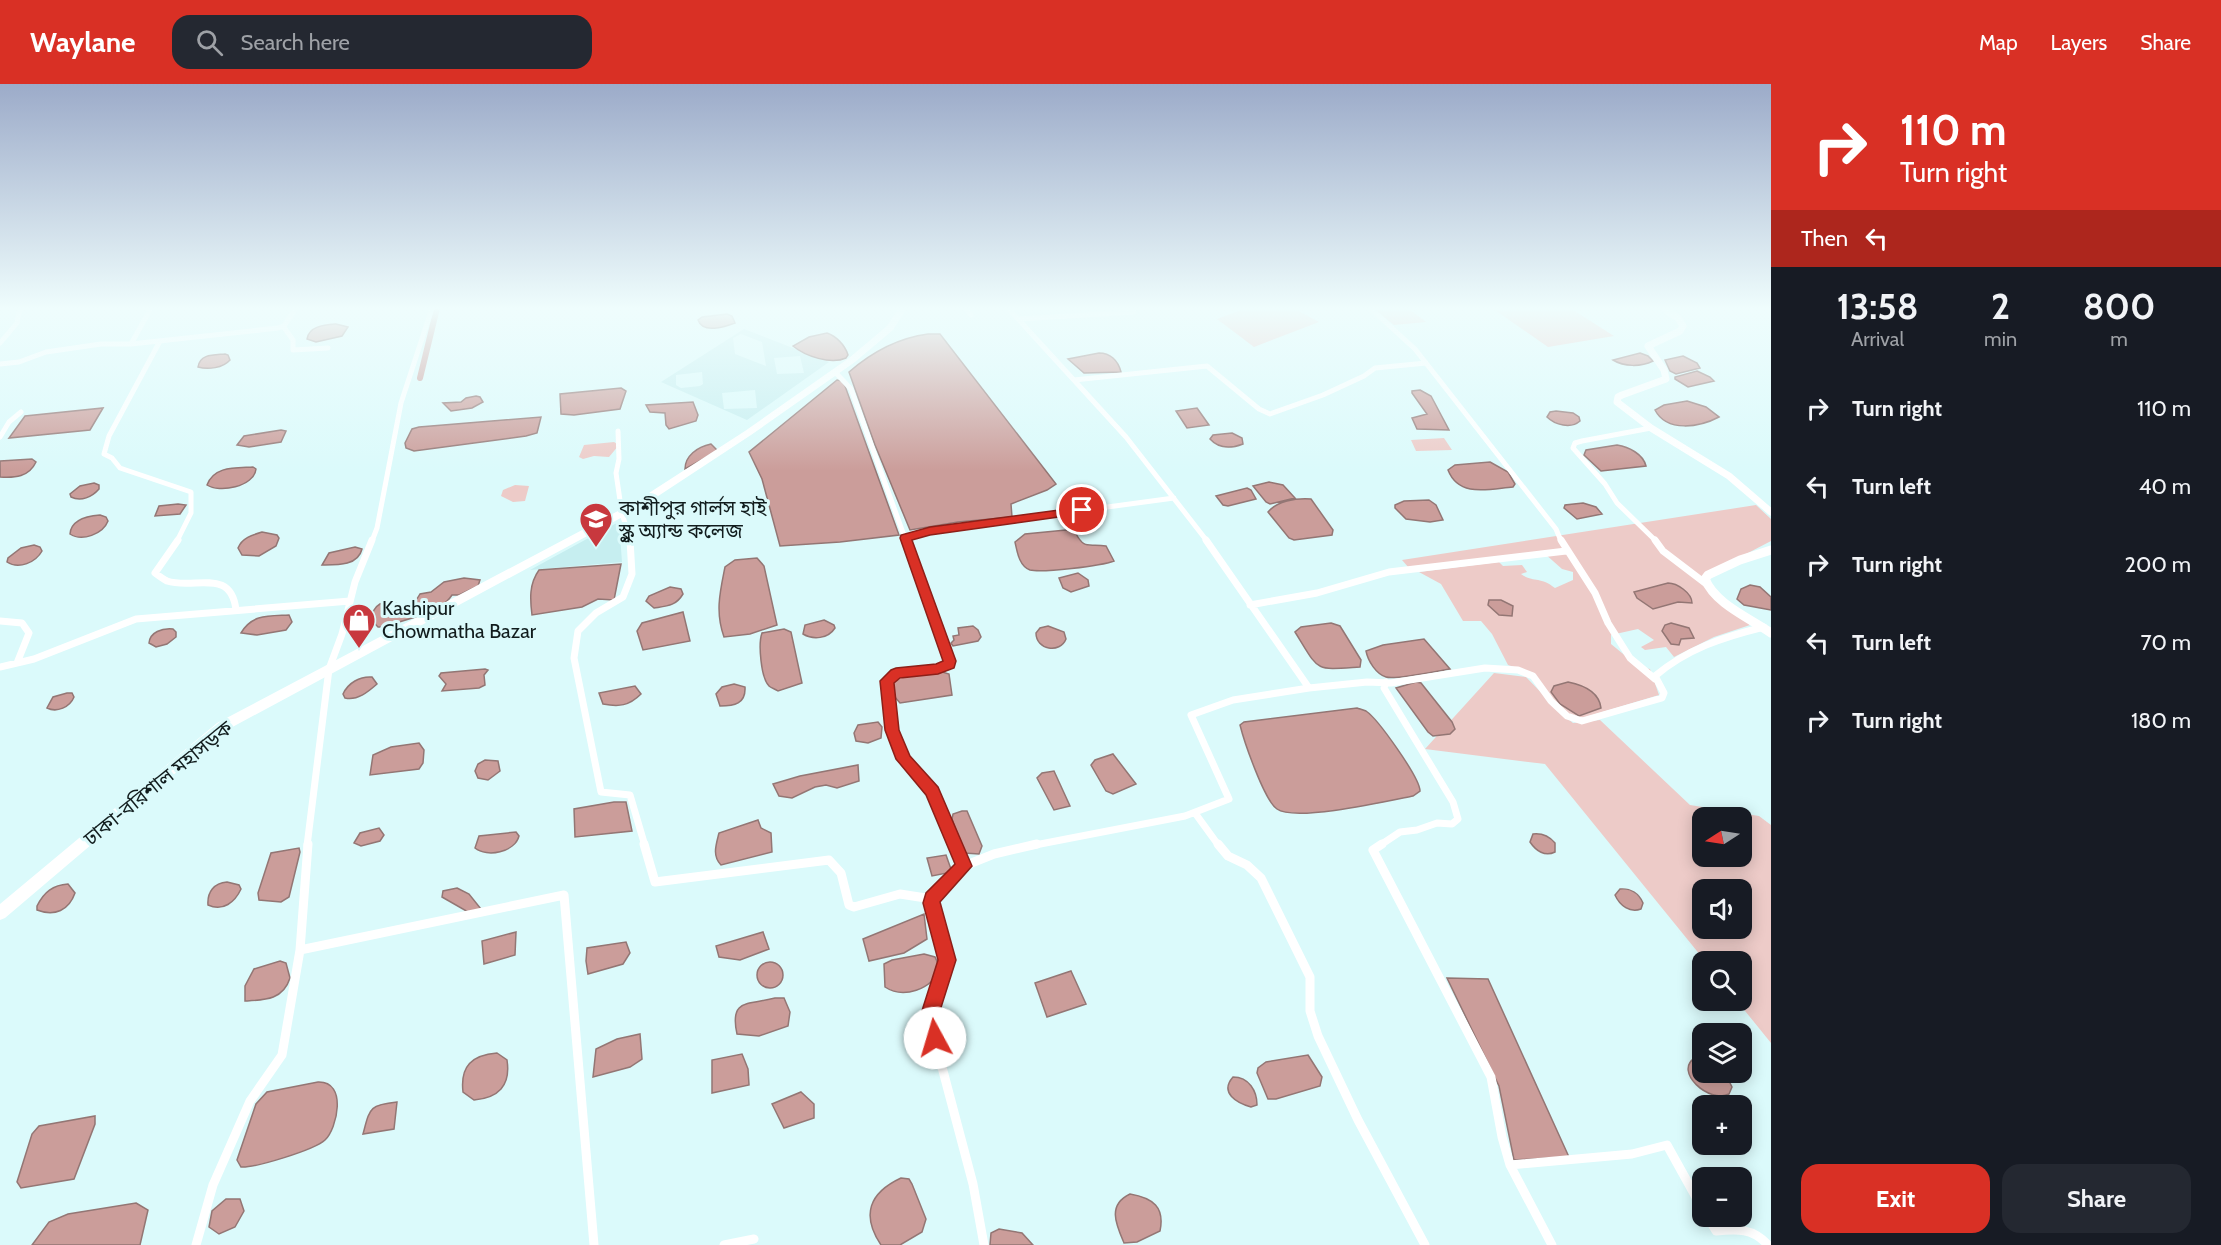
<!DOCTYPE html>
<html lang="en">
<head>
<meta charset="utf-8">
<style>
	:root { --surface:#171b24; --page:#242831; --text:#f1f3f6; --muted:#9ea1a6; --accent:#d93025 }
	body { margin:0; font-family:Cabin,"Noto Sans Bengali",sans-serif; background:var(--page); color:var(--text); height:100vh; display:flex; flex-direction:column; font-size:22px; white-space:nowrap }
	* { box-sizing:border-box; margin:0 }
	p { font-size:20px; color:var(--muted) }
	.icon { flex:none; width:33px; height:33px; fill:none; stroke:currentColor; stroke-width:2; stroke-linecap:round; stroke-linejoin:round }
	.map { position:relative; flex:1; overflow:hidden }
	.sheet { display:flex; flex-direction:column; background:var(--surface); width:450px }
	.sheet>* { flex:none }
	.top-card { background:#d93025; color:#fff; overflow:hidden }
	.needle { width:39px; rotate:258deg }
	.fabs { position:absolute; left:1692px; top:723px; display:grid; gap:12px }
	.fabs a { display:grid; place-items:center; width:60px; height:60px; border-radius:12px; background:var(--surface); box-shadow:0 3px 15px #0003; font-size:30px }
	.pin { position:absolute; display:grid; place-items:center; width:51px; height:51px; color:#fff; margin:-26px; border:3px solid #fff; border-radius:50%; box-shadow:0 2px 6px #0007 }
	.me { position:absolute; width:66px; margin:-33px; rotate:354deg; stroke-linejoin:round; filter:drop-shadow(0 0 4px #0008) }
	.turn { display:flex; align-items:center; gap:21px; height:126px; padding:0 30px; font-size:27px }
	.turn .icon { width:78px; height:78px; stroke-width:2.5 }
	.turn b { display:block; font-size:42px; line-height:51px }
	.then { display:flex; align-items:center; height:57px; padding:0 30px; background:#0003; gap:12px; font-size:22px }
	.eta { display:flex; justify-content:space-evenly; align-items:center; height:102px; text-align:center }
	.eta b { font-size:36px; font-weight:700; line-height:42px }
	.action { display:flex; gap:12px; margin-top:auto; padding:12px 30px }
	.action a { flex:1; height:69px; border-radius:18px; background:var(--accent); color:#fff; font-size:24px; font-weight:700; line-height:69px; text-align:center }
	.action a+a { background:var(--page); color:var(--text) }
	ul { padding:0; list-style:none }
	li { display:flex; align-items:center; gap:18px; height:78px; padding:0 30px }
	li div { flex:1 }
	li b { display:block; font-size:22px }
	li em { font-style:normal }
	header { display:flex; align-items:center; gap:36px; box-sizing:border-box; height:84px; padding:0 30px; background:var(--accent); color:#fff }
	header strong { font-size:28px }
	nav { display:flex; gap:33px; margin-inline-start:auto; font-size:21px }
	.search { width:420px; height:54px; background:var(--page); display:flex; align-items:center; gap:15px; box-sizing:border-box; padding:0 21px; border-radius:18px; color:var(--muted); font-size:22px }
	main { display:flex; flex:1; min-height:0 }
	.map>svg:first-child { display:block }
</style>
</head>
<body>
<header>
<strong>Waylane</strong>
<div class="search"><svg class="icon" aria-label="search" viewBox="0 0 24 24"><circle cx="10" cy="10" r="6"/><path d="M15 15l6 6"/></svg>Search here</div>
<nav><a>Map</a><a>Layers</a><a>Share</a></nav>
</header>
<main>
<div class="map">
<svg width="1771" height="1161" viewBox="0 0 1771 1161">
	<rect width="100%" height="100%" fill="#dbfafb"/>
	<path fill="#c6eef0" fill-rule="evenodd" d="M744,245L829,278L747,336L661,298ZM741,250L762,258L766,282L735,270L733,254ZM800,272L804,289L777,290L774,274ZM702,288L703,300L700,302L681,304L676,301V291ZM755,306L757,324L724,325L722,309Z
		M619,438L622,478L530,486L605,445Z"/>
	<path fill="#edcbc8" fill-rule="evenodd" d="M1246,224H1293L1319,238L1254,263L1217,235Z
		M1373,224H1408L1426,238L1394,241Z
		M1492,224H1570L1614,252L1548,263Z
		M1444,354L1452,366L1416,367L1411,356Z
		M614,358L619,361L609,373L594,372L583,375L579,373L584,361Z
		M515,401L529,402L525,417L513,418L501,412L503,406Z
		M1756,421L1771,435V457L1702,493L1750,541L1714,553L1674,573L1666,563L1645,566L1641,563L1654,556L1638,545L1611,551V560L1639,583L1650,585L1659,611L1579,635L1568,632L1527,587L1508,581L1492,550L1481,537H1463L1441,500L1419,488L1499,478L1503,482L1522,481L1527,488L1521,490C1533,499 1540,492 1555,504L1573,496V488L1562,485L1544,469L1409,484L1402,476Z
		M1494,589L1526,593L1562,630L1573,639L1600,636L1690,721L1759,732L1771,741V959L1737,917L1742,916V878L1705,877L1545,680L1425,665ZM1702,734H1742V772H1702ZM1702,806H1742V844H1702Z"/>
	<path fill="#cb9d9a" stroke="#937674" stroke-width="1.5" d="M727,230L732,232L735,239C724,243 703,250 698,236L702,233Z
		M336,240L348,243L342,252L316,258L307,255C309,242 324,241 336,240Z
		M827,249C836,252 845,261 848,271L846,274C831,281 805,272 793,262L809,253Z
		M928,250H940L1056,400L1047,406L1011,420L1012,433L958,438L910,446L875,361L849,288C872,268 898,254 928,250Z
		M1099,269C1110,269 1118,276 1121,288L1084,289L1068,275Z
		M1640,269L1648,272L1653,277C1641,283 1624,283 1613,276Z
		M225,270L228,271L230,276C223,284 208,286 198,283C200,270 213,271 225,270Z
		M1683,272L1697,279L1700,284L1676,290L1670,287L1665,276Z
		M1697,287L1710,293L1714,297L1688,303L1675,295V293Z
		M837,296L842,297L845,302L899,451L840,458L780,462L762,395L749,368Z
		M621,304L626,307L620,325L574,331L561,330L560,310Z
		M1420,306L1431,312L1449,346L1417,345L1412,334L1427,330L1412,309V307Z
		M476,312L480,313L483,318L472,324L451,327L443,319L461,318L466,314Z
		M1687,317L1706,323L1719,333C1700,343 1667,349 1655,326L1664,321Z
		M693,318L698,331L696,337L669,345L666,341L665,329L650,328L646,321Z
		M103,324L90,346L9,354L25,332Z
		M1197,324L1209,341L1187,344L1176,327Z
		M1556,327L1573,329L1579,333L1580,337C1571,345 1555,341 1547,333L1550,328Z
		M541,333L537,349L526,352L414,367L406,364L405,359L412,345L419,343Z
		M281,346L286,347L281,358L249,363L237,361L244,352Z
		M1232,349L1242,354L1243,360C1230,365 1219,365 1210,355L1213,351Z
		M711,360L718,367L685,385C685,372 697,363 711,360Z
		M1617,361C1629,363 1643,370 1646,382L1601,387L1584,371L1586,366Z
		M32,375L36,378C29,393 15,394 0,393V377Z
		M1490,378L1508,388L1515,400L1513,403C1489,405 1459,414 1448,386L1455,381Z
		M253,383L256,385C254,403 219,409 207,401C214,382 235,384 253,383Z
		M1269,398L1283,401L1295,414L1270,420L1266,418L1253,402Z
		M94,399L99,401V405C92,413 81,418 71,413L70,410L80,402Z
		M1247,404L1251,406L1256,415L1228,422L1223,421L1216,412Z
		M1311,415L1333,446L1332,451L1294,456L1289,454L1268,428C1277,417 1295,414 1311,415Z
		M1429,416L1436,421L1443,436L1430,438L1406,435L1395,424V421L1404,417Z
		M1583,419L1596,423L1602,430L1577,435L1564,424L1565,421Z
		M178,420L186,421L180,430L155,432L159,422Z
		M100,431L106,433L108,437C103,450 82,458 70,450C71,436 87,432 100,431Z
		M1066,446L1075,448C1085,467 1088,459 1106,462L1114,477C1101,482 1042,489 1030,486C1019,482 1017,467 1015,458L1025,450Z
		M262,448L277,451L279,454L276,462L259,472L242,471L238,464C242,454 252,451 262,448Z
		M34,461L40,463L42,467C36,478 19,486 7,478L8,474L21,464Z
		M355,463L362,465C358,482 337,481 322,481L329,469Z
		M757,474L764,482L777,541L750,550L724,553C715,528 720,508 725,483L735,476Z
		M621,480L614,516L598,515L582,523L532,531C530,515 529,500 539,486Z
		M1078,489L1088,496L1089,502L1071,508L1063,504L1059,494Z
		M464,494L480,496L478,502L459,511H452C446,520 440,523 430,523L425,530L383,543H378C366,532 375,517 391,518C396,518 400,522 405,522C413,521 417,516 420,510L431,508L444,498Z
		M1668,499C1677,499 1692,509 1692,519L1678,518L1653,525L1637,514L1634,508Z
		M1750,501L1760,503L1771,513V526L1744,521L1737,515L1741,505Z
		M670,503L681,505L683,510C676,522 667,522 654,524L646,517L649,512Z
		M1489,516H1501L1513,522L1512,532L1499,531L1488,521Z
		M683,528L690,557L643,566L637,547L642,539Z
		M289,531L292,538L286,546L257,551L241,549C252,530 269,532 289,531Z
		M824,536L834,541L835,544C828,555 813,556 803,550L805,541Z
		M1331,539L1340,542L1361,576L1360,583C1313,586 1320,588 1295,548L1301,543Z
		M1671,539L1689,544L1694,554L1681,555L1679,561L1671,560L1662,547L1665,541Z
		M973,542L978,546L981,553L978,557L953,562L951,559L954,556L953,552L959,551L958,544Z
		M1048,542L1064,548L1066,555C1060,570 1036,566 1036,549L1040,544Z
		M173,545L176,548V553L167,560L156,563L149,559C150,548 162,544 173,545Z
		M784,545L791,548L802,599L778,607C775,605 771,604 769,602C761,594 758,560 762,549Z
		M1424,555L1450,585C1437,587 1396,596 1386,593C1376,590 1368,577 1366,567L1383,561Z
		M485,585L488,586L484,591L485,601L479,604L442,607L446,600L439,592L441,589Z
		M939,587L949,590L952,611L900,619L894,612L892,598L896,593Z
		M372,593L377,600C368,608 357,617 345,614L343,610C348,599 360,592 372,593Z
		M1416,598L1421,599L1452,638L1455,645L1450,650L1433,652L1428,648L1396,604Z
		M1568,598C1583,601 1599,607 1601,624L1579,632L1560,620L1551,608L1554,602Z
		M734,600L745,603C746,620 734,622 720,622L716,610L722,603Z
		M635,602L641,610C629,622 619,623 603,620L599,609Z
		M67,609H72L74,613C70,623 57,629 47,624L53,613Z
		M1357,624C1360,625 1364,626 1366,627C1378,635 1420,694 1420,707L1413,712C1388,717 1295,738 1277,725C1264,716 1244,657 1240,641L1244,638Z
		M878,638L882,643L881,654L868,659L856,657L854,649L858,641Z
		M419,659L424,666L423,679L419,685L370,691L373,671L391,663Z
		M1113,670L1136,700L1113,710L1106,707L1091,681L1095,676Z
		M485,676L498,677L500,687L488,696L478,694L475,687L478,680Z
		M858,681L859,697L837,704L826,701L815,703L792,714L779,712L773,700L800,692Z
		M1054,687L1070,722L1054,726L1037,694L1042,689Z
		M614,718H626L632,747L575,753L574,725Z
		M962,727H967L982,762L979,770L964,769L952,735L953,730Z
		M758,736L761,744L771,749L772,768L721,781C712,772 716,761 719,749Z
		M379,744L384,751L380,757L361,762L354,759L360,749Z
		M516,748L519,752C515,768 487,774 475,764L479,752Z
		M1533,750C1542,749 1549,752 1555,759V768C1545,773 1536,767 1530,758Z
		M299,764L300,768L289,813L281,818L259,816L258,809L271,769Z
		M946,771L952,788L932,792L927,774Z
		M227,798L239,801L241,805C235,818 223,828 208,821C207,808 214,799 227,798Z
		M68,800L75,809C69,826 55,833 37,826V822C44,808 53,801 68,800Z
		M457,804L469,810L481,825L468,828L442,813L443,807Z
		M1620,805C1631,804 1639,810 1643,819L1641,825C1630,829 1620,822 1615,811Z
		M924,830L927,855L904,869L869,877L863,855Z
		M516,848L515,871L484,880L482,857Z
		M763,848L769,865L740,876L719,873L716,862Z
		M626,858L630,869L623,880L588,890L586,877L587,864Z
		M924,870L935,873L940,884C932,906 903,915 885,903L884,880L892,876Z
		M280,877L286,879L290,894C283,916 265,916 245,917V902L254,885Z
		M757 891a13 13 0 1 1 26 0a13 13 0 1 1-26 0Z
		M1071,887L1086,920L1047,933L1035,899Z
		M1447,894L1488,895L1569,1073L1514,1076L1499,1002Z
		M775,914H784L790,928L788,942L759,952L737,950C729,914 749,921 775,914Z
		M640,950L642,975L630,983L593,993L596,965L617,955Z
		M497,969L507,976C511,1002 498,1014 474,1016L463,1008C460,982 472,971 497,969Z
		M742,970L748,985L749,1001L712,1009V976Z
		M1308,971L1322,993L1320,1002L1276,1015H1268L1257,989L1258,984L1266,978Z
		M1695,974H1702V988L1725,989L1732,1003L1729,1010C1709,1020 1673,987 1695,974Z
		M1233,993C1249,993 1257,1007 1257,1021L1251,1023C1237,1019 1219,1009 1233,993Z
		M318,998C348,997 337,1045 325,1056C314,1066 255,1084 241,1083L237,1076L256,1020L267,1008Z
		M801,1008L814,1020V1034L784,1044L772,1020Z
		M397,1018L394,1045L363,1050C370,1024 369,1021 397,1018Z
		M95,1032V1040L74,1095L21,1104L17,1098L32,1050L39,1042Z
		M901,1094L909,1095L912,1100L926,1135L922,1148L900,1161H881C861,1131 869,1109 901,1094Z
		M1130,1110C1153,1114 1165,1123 1160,1147L1137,1158L1124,1159C1116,1140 1107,1121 1130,1110Z
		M226,1115H240L244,1127L235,1143L219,1150L209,1143L212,1127Z
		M136,1119L148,1126L140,1161H32L49,1138L68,1130Z
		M999,1145L1022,1149L1033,1161H990L991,1149Z"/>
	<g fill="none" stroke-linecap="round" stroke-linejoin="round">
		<path stroke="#cb9d9a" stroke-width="6" d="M420,294L437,224"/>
		<path stroke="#fff" stroke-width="5" d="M965,224L971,231
			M1008,224L1126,353L1207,457
			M1370,224L1415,265L1556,445L1561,457
			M1019,235L1134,228L1132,224
			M283,242L293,256V266L328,264
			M160,257L109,352L104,370L112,374L120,384L191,408V429L177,457
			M0,259L17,239L20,224
			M131,260L151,224
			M0,280L19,278L46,268L101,260H131L278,244L284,242L296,224
			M835,288L851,305L906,457
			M1074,296L1207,282L1259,325L1270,330L1323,311L1364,292L1375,284L1426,279
			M1651,344L1582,357L1575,359L1573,364L1605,400L1617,419L1656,457
			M618,347L619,375L616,389L622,430L631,457
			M0,353L9,338L21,328
			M906,454L930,447L1174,414
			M372,457L377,444L401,319L432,224"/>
		<path stroke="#fff" stroke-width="7" d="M178,456L155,489C159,492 163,495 167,497C194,506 231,483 236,526
			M630,456L632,490L623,513L596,529L578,547L574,574L601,708L630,711L645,762
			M906,456L950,577L949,580C929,589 906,585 887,597L892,646L904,675L933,707L956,762
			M1206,456L1309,604L1367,598L1391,599L1485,584L1518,586L1533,592L1551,617L1567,632L1582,637L1662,614L1664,609L1655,592C1687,565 1723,553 1764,543
			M1561,456L1595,509L1608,539L1630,574L1655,595
			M1655,456L1663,467L1705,499
			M1250,521L1317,509L1389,488L1566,467
			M0,537L22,539L29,549L17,579
			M0,583L34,575L136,535L350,517
			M1195,729L1219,762
			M307,762L329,585L342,550L355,498L372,456
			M1030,762L1185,732L1229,715L1191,631L1233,616L1309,604
			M1379,762L1400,748L1417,746L1437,739L1452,740L1458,735L1453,718L1384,604L1386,598"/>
		<path stroke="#fff" stroke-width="9" d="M644,760L655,798L829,776L841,789L849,821L854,823L900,810L932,815L947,876L929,934L973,1100L984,1161
			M955,760L964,782
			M1218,760L1228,772L1247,781L1261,794L1310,893V927L1318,952L1358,1036L1425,1161
			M1382,760L1373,766L1491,993L1502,1053L1510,1081L1552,1161
			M932,815L964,782L994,770L1037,760
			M300,866L564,811L594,1161
			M1510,1081L1632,1070L1667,1061L1702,1124
			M1707,1132L1716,1147C1737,1145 1753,1144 1768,1161
			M196,1161L213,1101L250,1017L282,971L300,866L308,760
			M724,1161L754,1155"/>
		<path stroke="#fff" stroke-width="7" d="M1663,224L1678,234L1683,242L1680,247L1648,262L1664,286L1666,295L1622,311L1618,313L1617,318L1651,344L1729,392L1771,428"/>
		<path stroke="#fff" stroke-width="9" d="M1771,466L1740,476L1708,491L1705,495C1715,520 1750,534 1771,549"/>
		<path fill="#fff" fill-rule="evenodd" d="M899,224H907L893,246L855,278L751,351L643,422L225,647L5,834L0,836V820L217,639L635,418L745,347L849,274L887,242Z"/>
	</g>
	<linearGradient id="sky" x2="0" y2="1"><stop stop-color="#9cabc9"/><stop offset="0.58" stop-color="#effdfd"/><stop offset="1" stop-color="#effdfd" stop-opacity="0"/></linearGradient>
	<rect width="1771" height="387" fill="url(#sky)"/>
	<path fill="#d93025" stroke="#8d1f18" stroke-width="1.5" d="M1082,423L1088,426L1087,429L930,451L912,456L956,577L954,584L938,590L900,594L894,599L899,646L910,672L938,703L972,782L940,818L956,876L938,933L944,954L941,961L935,963L928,961L920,933L938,876L923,819L926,809L955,780L926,711L896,675L885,646L880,597L891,586L896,584L936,580L943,577L900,454L901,451L930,443Z"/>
	<defs>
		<symbol id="school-pin" viewBox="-11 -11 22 30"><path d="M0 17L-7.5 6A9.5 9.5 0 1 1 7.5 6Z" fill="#c8383e" stroke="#dbfafb"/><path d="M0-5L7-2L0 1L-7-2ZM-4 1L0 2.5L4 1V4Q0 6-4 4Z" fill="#fff"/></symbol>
		<symbol id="shop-pin" viewBox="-11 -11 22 30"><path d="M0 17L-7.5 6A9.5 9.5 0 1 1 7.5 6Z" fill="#c8383e" stroke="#dbfafb"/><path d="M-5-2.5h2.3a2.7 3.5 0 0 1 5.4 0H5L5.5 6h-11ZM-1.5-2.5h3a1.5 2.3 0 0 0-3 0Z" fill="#fff"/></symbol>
	</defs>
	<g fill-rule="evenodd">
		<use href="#school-pin" x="577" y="416" width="38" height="52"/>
		<use href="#shop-pin" x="340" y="517" width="38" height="52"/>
	</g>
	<g text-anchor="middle" stroke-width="6" stroke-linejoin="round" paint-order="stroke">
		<g font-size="20" fill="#111c1d" stroke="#dbfafb" text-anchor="start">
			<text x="619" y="431">কাশীপুর গার্লস হাই<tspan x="619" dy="23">স্কুল অ্যান্ড কলেজ</tspan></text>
			<text x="382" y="531">Kashipur<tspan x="382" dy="23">Chowmatha Bazar</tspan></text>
		</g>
		<g font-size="20" fill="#111c1d" stroke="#dbfafb">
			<text transform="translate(158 699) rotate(-39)" y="7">ঢাকা-বরিশাল মহাসড়ক</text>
		</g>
	</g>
</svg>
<div class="fabs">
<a><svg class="needle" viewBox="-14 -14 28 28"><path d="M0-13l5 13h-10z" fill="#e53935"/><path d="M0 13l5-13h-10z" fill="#9ea1a6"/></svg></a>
<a><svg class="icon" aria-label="sound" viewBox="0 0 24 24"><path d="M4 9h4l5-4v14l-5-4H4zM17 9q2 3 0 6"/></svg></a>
<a><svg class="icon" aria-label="search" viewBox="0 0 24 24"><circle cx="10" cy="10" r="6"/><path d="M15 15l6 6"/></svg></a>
<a><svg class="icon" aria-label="layers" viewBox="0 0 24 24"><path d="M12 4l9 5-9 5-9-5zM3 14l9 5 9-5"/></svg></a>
<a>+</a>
<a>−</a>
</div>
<div class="pin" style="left:1082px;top:426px;background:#d93025"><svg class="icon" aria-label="arrive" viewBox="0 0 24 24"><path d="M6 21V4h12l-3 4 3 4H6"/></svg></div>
<svg class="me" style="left:935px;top:954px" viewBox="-20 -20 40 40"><circle r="19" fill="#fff"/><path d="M0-13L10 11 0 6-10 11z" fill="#d93025"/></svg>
</div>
<section class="sheet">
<div class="top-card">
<div class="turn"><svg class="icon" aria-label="right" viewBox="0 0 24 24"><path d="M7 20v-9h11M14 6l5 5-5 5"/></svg><div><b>110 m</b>Turn right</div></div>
<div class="then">Then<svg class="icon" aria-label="left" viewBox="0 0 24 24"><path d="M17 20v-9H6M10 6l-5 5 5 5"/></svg></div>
</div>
<div class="eta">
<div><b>13:58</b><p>Arrival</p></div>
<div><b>2</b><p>min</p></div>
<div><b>800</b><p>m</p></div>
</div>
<ul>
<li><svg class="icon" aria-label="right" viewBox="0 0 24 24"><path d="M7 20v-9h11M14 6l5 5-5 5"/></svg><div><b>Turn right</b></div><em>110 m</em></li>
<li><svg class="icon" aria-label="left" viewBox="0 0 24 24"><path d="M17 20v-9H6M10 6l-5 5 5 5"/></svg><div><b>Turn left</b></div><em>40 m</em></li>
<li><svg class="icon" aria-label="right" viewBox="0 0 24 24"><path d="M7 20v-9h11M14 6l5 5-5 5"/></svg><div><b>Turn right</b></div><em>200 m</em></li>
<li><svg class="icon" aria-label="left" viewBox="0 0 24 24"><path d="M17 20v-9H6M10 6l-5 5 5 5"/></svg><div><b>Turn left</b></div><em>70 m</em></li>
<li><svg class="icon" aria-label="right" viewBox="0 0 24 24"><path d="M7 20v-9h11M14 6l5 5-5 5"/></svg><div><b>Turn right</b></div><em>180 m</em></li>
</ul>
<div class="action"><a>Exit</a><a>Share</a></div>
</section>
</main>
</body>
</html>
